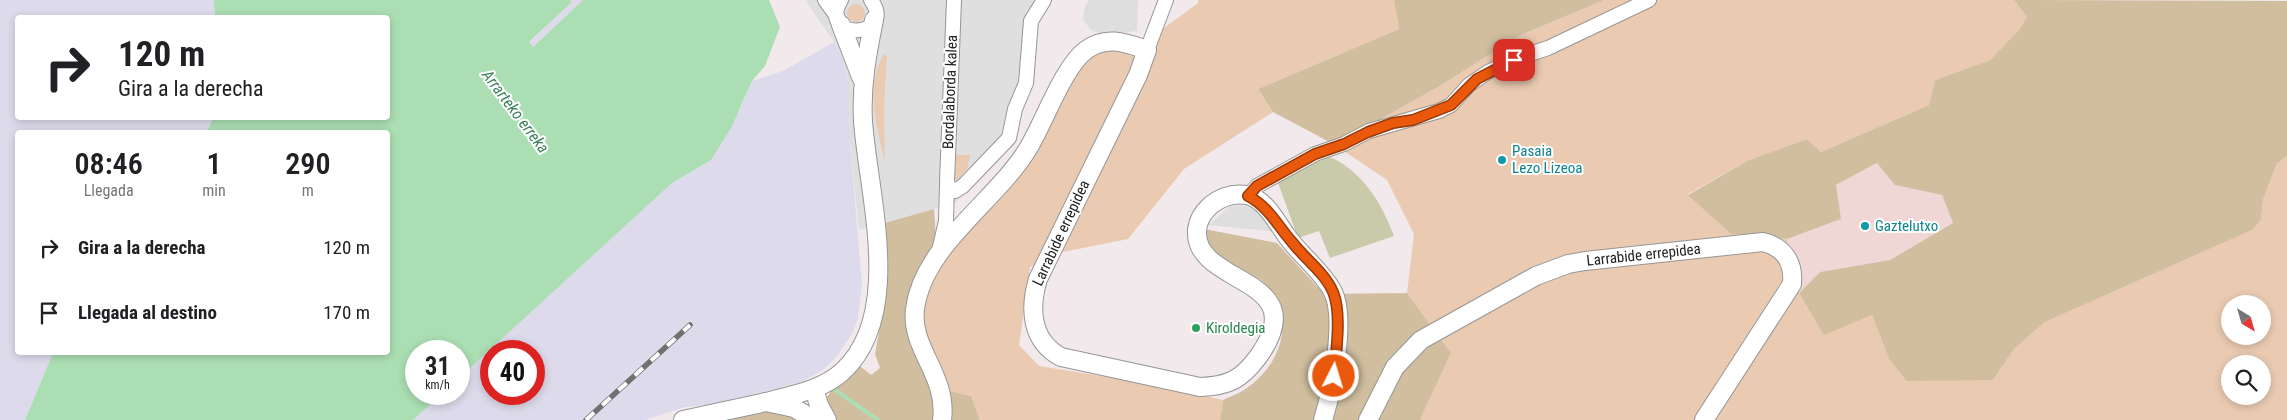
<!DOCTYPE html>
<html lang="es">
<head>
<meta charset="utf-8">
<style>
	:root { --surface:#fff; --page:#f6f6f6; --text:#202124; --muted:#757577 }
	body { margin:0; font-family:"Roboto Condensed",sans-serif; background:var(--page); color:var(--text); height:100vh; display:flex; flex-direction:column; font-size:19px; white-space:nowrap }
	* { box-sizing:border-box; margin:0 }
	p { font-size:16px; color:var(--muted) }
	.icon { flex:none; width:28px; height:28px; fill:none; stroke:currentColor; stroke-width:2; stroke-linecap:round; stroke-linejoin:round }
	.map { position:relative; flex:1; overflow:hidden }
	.side { position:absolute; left:15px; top:130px; width:375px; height:225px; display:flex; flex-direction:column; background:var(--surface); border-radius:5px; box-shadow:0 2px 8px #0003 }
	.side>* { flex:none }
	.hud { position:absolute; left:15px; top:15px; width:375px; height:105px; border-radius:5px; box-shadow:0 2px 8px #0003; background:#fff; color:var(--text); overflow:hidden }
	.needle { width:32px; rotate:143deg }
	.controls { position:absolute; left:2221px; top:295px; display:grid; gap:10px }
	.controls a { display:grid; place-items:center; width:50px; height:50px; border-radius:50%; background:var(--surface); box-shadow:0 2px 8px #0003; font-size:25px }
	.speed { position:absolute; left:405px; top:340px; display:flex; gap:10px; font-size:25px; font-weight:700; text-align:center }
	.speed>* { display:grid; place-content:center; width:65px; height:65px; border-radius:50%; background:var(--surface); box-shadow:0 2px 8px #0003; line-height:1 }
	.speed small { font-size:12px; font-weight:400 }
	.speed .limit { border:8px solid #d22; background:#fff; color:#111 }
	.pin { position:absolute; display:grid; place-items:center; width:42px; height:42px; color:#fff; margin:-21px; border-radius:10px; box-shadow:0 2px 8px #0006 }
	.me { position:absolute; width:55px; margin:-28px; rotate:5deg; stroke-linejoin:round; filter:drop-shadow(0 0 4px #0008) }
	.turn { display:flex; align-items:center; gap:18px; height:105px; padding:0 20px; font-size:22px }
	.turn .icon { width:65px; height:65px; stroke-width:2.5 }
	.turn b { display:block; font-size:35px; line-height:42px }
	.eta { display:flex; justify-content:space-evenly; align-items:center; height:85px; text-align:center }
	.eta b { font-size:30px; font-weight:600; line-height:35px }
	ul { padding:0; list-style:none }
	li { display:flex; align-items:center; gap:15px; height:65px; padding:0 20px }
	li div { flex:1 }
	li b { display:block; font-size:19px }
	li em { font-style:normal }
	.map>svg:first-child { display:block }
</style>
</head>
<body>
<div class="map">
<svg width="2287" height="420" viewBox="0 0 2287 420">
	<rect width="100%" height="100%" fill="#f2e9ec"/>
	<path fill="#e0dfe0" d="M805,0H1053L1041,14L1036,28L1029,91L1015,139L954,204L859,230L850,144L849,83L843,60L834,42Z"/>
	<path fill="#dddbeb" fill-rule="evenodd" d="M0,0H214L215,17L18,18V118H213L207,132H18V352L53,353L25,420H0Z
		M570,0H583L533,47L529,43L572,2Z
		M834,42L843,60L849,83L850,144L862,284L858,319L852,334L837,356L824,369L803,381L779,388L715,404L685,407L645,420H413L442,394H459V378L672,183L711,160L741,107L752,81L783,71ZM491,351H534V394H491Z"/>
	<path fill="#f0d6d5" d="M1878,163L1895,185L1942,195L1953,223L1890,260L1820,272L1799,293L1787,239L1840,219L1836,185Z"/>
	<path fill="#eacab1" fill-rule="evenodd" d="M1198,0H1394L1399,29L1258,89L1273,112L1184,169L1128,239L1063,252L1030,267L1019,345L1039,366L1152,384L1223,400L1220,420H980L971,396L941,389L918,338L921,287L1019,161L1071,68L1101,43L1138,47L1198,3Z
		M1604,0H2014L2027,17L2019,30L1990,60L1935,80L1929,105L1821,152L1807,139L1749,160L1688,194L1731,234L1787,239L1799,293L1824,334L1872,315L1889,359L1993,380L2014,349L2045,322L2252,230L2261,220L2263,200L2277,163L2287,156V420H1420L1451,353L1407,293L1414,234L1387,180L1335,145L1438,87L1521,35ZM2230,304H2262V336H2230ZM2230,364H2262V396H2230Z
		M847 13a9 9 0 1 1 18 0a9 9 0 1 1-18 0Z
		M884,54L887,56L884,109L885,162C877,128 864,86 884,54Z
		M954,155H970L967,169L957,180H954Z"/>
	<path fill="#d0be9f" d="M1394,0H1604L1521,35L1438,87L1335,145L1273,112L1258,89L1399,29Z
		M2014,0L2287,1V156L2277,163L2263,200L2261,220L2252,230L2045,322L2014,349L1993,380L1907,381L1889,359L1872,315L1824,335L1799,293L1820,272L1890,260L1953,223L1942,195L1895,185L1877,163L1836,185L1841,219L1787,239L1731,234L1688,195L1749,160L1807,139L1821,152L1929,105L1935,80L1990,60L2019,30L2027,17Z
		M934,209L937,255L915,307L941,389L971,396L980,420H827L825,400L833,388L860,366L871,375L880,368L875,354L883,309L885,223Z
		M1204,229L1277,243L1324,294L1407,293L1451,353L1420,420H1220L1223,400C1231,396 1240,393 1247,388C1285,360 1295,318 1263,282C1259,278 1252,276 1247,273C1221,259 1212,259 1204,229Z
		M760,412H779L801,420H729Z"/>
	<path fill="#c8caaa" d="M1330,157C1362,171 1382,203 1394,236L1330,258L1319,231L1298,238L1276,177Z"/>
	<path fill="#dedede" d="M1089,0H1138L1137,31L1102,35L1090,29L1083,19L1085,6Z
		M899,21H901L894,173H886L884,109L887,56L884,54L887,33H894Z
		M1245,205L1263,214L1278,232L1209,225L1229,207Z"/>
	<path fill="#abdeb3" d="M214,0H570L572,2L529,42L533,47L583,0H769L780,27L765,66L752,81L731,128L711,160L672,183L459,378V351H416V394H442L413,420H25L53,353L108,352L112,354L113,352H388V132H207L213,118H388V18L215,17Z"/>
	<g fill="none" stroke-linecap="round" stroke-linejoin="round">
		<path stroke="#abdeb3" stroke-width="4" d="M835,390L878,420"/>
		<defs>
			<path id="minor" d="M825,0L838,18
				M841,0C816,42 898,39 871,0
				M954,0L947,182L950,190L955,191L963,186L1009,138L1015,109L1026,83L1031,21L1044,0
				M1147,50L1166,0
				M1248,196L1257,186L1315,154L1344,144L1369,131L1439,111L1451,105L1469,85L1488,72L1524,56L1548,48L1649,0
				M939,251L946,221L947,185"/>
			<g id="tertiary">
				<path d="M841,25L861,77"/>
				<path d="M814,389L819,405L827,420"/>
				<path d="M766,402C792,395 822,390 842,372C905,315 868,194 863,121C861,86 867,54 874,20"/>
				<path d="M683,420L766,402L794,408L815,420"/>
				<path d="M942,420C948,375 910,349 915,309C923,245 998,200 1029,147C1044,122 1064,66 1086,50C1107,35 1126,43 1147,50L1138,75L1038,279C1029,309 1031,341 1061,357L1200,387C1228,386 1241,380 1258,357C1317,275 1193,287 1197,230C1198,220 1203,212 1211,205C1221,197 1234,193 1247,195C1265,199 1276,221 1286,235C1299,254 1320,269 1332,290C1347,316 1332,391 1323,420"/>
				<path id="s1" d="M1368,420L1395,367L1421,340L1536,276L1568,264L1585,261L1763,242C1784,247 1794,263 1792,284L1704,420"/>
			</g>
		</defs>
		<use href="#minor" stroke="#969696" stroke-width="16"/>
		<use href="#tertiary" stroke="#969696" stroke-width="20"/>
		<use href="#minor" stroke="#fff" stroke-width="14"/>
		<use href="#tertiary" stroke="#fff" stroke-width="18"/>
		<defs>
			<path id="rail" d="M586,420L690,325"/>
		</defs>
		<use href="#rail" stroke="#707070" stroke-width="5.5"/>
		<use href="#rail" stroke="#fff" stroke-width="4" stroke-dasharray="11" stroke-linecap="butt"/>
	</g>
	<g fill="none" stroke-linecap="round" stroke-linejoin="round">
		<defs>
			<path id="route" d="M1334,376C1336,353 1342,313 1333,292C1325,273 1305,259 1292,242C1277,225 1269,207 1248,196L1257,186L1315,154L1344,144L1368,132L1393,123L1413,120L1451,105L1477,79L1514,60"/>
		</defs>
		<use href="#route" stroke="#983908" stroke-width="12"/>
		<use href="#route" stroke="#ea580c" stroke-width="9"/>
	</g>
	<g fill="#0f9aa8" stroke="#fff" stroke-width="2">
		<circle cx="1502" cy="160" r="5"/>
		<circle cx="1865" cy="226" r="5"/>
	</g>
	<circle fill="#2e9e5b" stroke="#fff" stroke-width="2" cx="1196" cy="328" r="5"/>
	<g text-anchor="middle" stroke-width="4" stroke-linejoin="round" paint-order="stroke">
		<g font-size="15" fill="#222" stroke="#fff">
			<text transform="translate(950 92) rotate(-88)" y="5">Bordalaborda kalea</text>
			<text transform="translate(1061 233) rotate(-65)" y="5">Larrabide errepidea</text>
			<text dy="5" stroke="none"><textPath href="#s1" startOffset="339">Larrabide errepidea</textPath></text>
		</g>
		<g font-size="15" fill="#0d838f" stroke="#fff" text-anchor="start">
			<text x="1512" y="156">Pasaia<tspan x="1512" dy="17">Lezo Lizeoa</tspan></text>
			<text x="1875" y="231">Gaztelutxo</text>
		</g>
		<g font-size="15" fill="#27864d" stroke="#fff" text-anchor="start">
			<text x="1206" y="333">Kiroldegia</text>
		</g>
		<g font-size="16" font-style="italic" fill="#3c815a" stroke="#fff">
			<text transform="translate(516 111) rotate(53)" y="6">Arrarteko erreka</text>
		</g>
	</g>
</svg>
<div class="controls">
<a><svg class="needle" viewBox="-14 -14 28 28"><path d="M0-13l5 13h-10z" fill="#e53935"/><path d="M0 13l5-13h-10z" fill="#757577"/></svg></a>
<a><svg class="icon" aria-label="search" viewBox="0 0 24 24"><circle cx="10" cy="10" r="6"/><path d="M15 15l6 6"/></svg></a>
</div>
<div class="speed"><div>31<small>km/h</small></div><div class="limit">40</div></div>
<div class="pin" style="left:1514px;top:60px;background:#d93025"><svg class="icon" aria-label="arrive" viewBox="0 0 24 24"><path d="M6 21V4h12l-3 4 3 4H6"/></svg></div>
<svg class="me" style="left:1334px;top:376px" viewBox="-20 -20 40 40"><circle r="17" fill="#ea580c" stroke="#fff" stroke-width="3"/><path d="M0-11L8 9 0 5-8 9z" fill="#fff"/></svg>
<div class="hud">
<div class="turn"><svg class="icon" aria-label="right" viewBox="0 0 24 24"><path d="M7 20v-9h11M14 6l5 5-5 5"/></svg><div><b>120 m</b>Gira a la derecha</div></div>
</div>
<section class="side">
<div class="eta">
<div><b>08:46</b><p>Llegada</p></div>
<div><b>1</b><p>min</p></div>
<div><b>290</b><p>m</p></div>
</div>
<ul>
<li><svg class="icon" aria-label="right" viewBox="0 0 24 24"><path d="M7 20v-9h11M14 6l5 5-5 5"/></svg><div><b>Gira a la derecha</b></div><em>120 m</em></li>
<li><svg class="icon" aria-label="arrive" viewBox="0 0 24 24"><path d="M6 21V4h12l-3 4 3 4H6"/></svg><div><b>Llegada al destino</b></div><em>170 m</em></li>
</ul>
</section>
</div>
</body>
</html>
